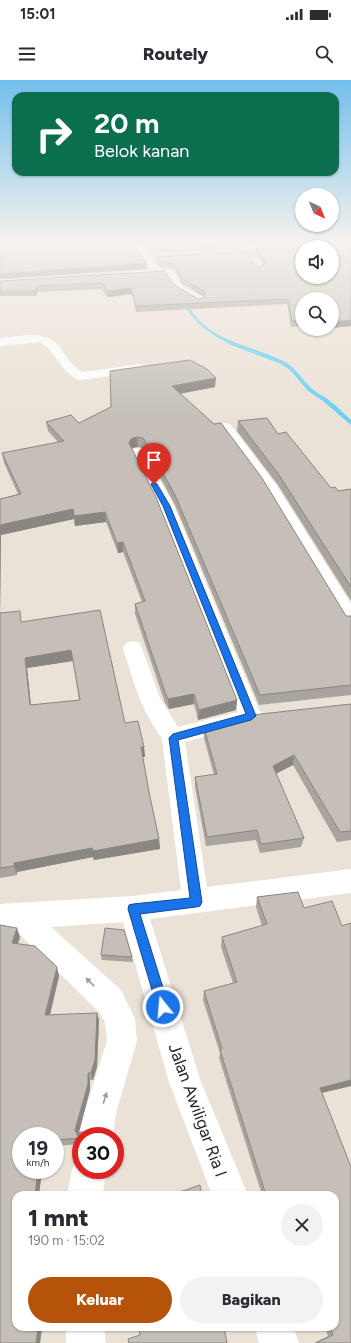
<!DOCTYPE html>
<html lang="id">
<head>
<meta charset="utf-8">
<style>
	:root { --surface:#fff; --page:#f2f2f3; --text:#2b2b33; --muted:#7c7c81; --accent:#b45309 }
	body { margin:0; font-family:Figtree,sans-serif; background:var(--page); color:var(--text); height:100vh; display:flex; flex-direction:column; font-size:15px; white-space:nowrap }
	* { box-sizing:border-box; margin:0 }
	p { font-size:13px; color:var(--muted) }
	.icon { flex:none; width:22px; height:22px; fill:none; stroke:currentColor; stroke-width:2; stroke-linecap:round; stroke-linejoin:round }
	.map { position:relative; flex:1; overflow:hidden }
	.side { position:absolute; left:12px; top:1111px; width:327px; height:140px; display:flex; flex-direction:column; background:var(--surface); border-radius:12px; box-shadow:0 1px 3px #0004 }
	.side>* { flex:none }
	.top-card { position:absolute; left:12px; top:12px; width:327px; height:84px; border-radius:12px; box-shadow:0 1px 3px #0004; background:#0b6e4f; color:#fff; overflow:hidden }
	.needle { width:26px; rotate:137deg }
	.fabs { position:absolute; left:295px; top:108px; display:grid; gap:8px }
	.fabs a { display:grid; place-items:center; width:44px; height:44px; border-radius:50%; background:var(--surface); box-shadow:0 1px 3px #0004; font-size:20px }
	.speed { position:absolute; left:12px; top:1047px; display:flex; gap:8px; font-size:20px; font-weight:700; text-align:center }
	.speed>* { display:grid; place-content:center; width:52px; height:52px; border-radius:50%; background:var(--surface); box-shadow:0 1px 3px #0004; line-height:1 }
	.speed small { font-size:10px; font-weight:400 }
	.speed .limit { border:6px solid #d22; background:#fff; color:#111 }
	.pin { position:absolute; display:grid; place-items:center; width:34px; height:34px; color:#fff; margin:-41px -17px; border-radius:50% 50% 50% 0; rotate:-45deg; box-shadow:0 0 4px #0007 }
	.pin .icon { rotate:45deg }
	.me { position:absolute; width:44px; margin:-22px; rotate:343deg; stroke-linejoin:round; filter:drop-shadow(0 0 3px #0008) }
	.turn { display:flex; align-items:center; gap:14px; height:84px; padding:0 16px; font-size:18px }
	.turn .icon { width:52px; height:52px; stroke-width:2.5 }
	.turn b { display:block; font-size:28px; line-height:34px }
	.round { display:grid; place-items:center; flex:none; width:42px; height:42px; border-radius:21px; background:var(--page) }
	.overview { display:flex; align-items:center; justify-content:space-between; height:68px; padding:0 16px }
	h1 { font-size:24px; font-weight:800; line-height:30px }
	.action { display:flex; gap:8px; margin-top:auto; padding:8px 16px }
	.action a { flex:1; height:46px; border-radius:24px; background:var(--accent); color:#fff; font-size:16px; font-weight:800; line-height:46px; text-align:center }
	.action a+a { background:var(--page); color:var(--text) }
	.status { display:flex; justify-content:space-between; align-items:center; height:28px; padding:0 20px; background:var(--surface); direction:ltr }
	.status svg { height:11px; fill:currentColor }
	header { display:flex; justify-content:space-between; align-items:center; height:52px; padding:0 16px; background:var(--surface); font-size:18px; font-weight:800 }
	.map>svg:first-child { display:block }
</style>
</head>
<body>
<div class="status"><b>15:01</b><svg viewBox="0 0 49 12"><path d="M0 12V9h3v3zM5 12V6h3v6zM10 12V3h3v9zM15 12V0h3v12zM26 1h20v11H26zM47 4h2v5h-2z"/></svg></div>
<header><svg class="icon" aria-label="menu" viewBox="0 0 24 24"><path d="M4 6h16M4 12h16M4 18h16"/></svg>Routely<svg class="icon" aria-label="search" viewBox="0 0 24 24"><circle cx="10" cy="10" r="6"/><path d="M15 15l6 6"/></svg></header>
<div class="map">
<svg width="351" height="1263" viewBox="0 0 351 1263">
	<rect width="100%" height="100%" fill="#ebe2d7"/>
	<g fill="none" stroke-linecap="round" stroke-linejoin="round">
		<path fill="#65d0f2" fill-rule="evenodd" d="M245,162H249L247,167L258,176L238,180V178L253,175L243,167Z
			M188,192L191,193L184,200C185,206 185,213 186,218C199,260 253,265 285,282C296,288 302,299 311,308C315,312 321,315 326,318C335,324 343,333 351,340V345L323,321L308,311L290,290L281,284L231,265L215,256L201,246L189,233L182,218L180,200Z"/>
		<path fill="#fff" fill-rule="evenodd" d="M130,162H139L160,189L173,190L182,205L203,218L204,220L203,222H195L174,209L166,195H131L130,193L131,191L150,190Z
			M246,165L302,167V173L243,170L241,168Z
			M195,166L198,167L206,175L204,177H198L190,169Z
			M28,255C65,253 58,278 83,292L140,284L146,288L140,292L81,300L76,299L66,291L48,268L40,262L0,266V258Z
			M225,343L230,344L277,406L351,524V546L344,545L262,407L218,347L220,344Z
			M138,368L143,369L145,372L174,426L259,630L264,636L261,642L185,662L207,807L351,789V813L150,839L201,1002L248,1115H212L169,1002L123,842L51,847L121,910L135,939L137,961L116,1033L113,1056H81V1060L79,1056L84,1033L107,961L105,942L99,932L14,849L0,850V824L133,816L181,810L162,659C140,627 134,604 123,568L126,563L133,561L140,563L160,618L178,647L238,632L158,426L131,372L133,369Z
			M81,1076V1090H106L103,1115H67L72,1090L77,1078Z
			M66,1247H104L106,1263H66Z
			M255,1247H293L299,1263H259Z"/>
	</g>
	<path fill="#a9a49e" fill-rule="evenodd" d="M141,162H243L241,168L150,173Z
		M253,162H351V169L332,166L303,167L254,164Z
		M256,168L302,169V197H332V170L351,171V246L332,248V219H302V246L291,247L287,224L136,232L132,214L107,217L102,209L37,212L36,216H0V201L165,191L173,204L198,219L204,218V217L183,204L174,189L161,188L156,182V177L246,171L255,186L260,187L264,185L256,173Z
		M110,291L215,307L180,314L346,536H351V615L259,625L175,425L146,371L143,368L138,367L132,368L237,620L236,630L198,640L194,624L169,629L165,623L135,534V524L142,522L123,472L118,473L106,442L75,446L74,439L1,455L0,533L22,542L100,530L125,643L144,667L145,677H143L149,712L159,759L160,769L94,780L93,777L17,792V795L0,798V419L18,414L4,383L2,373L58,362L48,351L46,342L79,343L111,327ZM73,581L79,620L31,625L27,588Z
		M238,341L278,354L331,408L338,411L351,409V521L278,405L237,351Z
		M351,624V760L337,762L293,685L276,694L304,758L301,767L260,773L256,760L206,766L195,707V697L214,695L204,658V648Z
		M298,812L304,828L332,821L342,846L351,843V1006L322,1013L351,1087V1263H314L328,1256L325,1247H335V1115H262L219,978L220,973L203,920L204,911L233,903L221,867L222,857L262,846L256,827L257,817Z
		M0,845L20,857L18,864L59,896L50,935L97,933L99,940L97,987L93,1000H90V1010L78,1055V1056L87,1052L89,1056H81V1064L55,1066V1056H21V1090H42L39,1115H16V1247H42L40,1263H0Z
		M101,875L132,877L133,882L102,880Z"/>
	<path fill="#8a8681" d="M242,162H243L241,168V163Z
		M147,183V189L0,199V194Z
		M37,206V212L36,216L35,211Z
		M131,208L132,214L107,217V211Z
		M351,240V246L332,248V242Z
		M216,298L215,307L172,315V306Z
		M137,357L138,367L132,368L129,363L131,359Z
		M73,429L74,439L1,455L0,541V445Z
		M105,432L106,442L75,446L74,436Z
		M123,462V472L118,473L117,463Z
		M71,570L73,581L27,588L32,635L30,625L25,578Z
		M194,614V624L169,629L168,619Z
		M237,620L236,630L198,640L199,630Z
		M141,667H144L145,677H142Z
		M294,675L293,685L271,696L273,686Z
		M159,759L160,769L94,780L93,777L17,792V795L14,786V783L92,768Z
		M17,848L20,857L15,872L12,863Z
		M57,887L59,896L48,943L45,935Z
		M97,933L99,940L97,987L93,1000L91,993Z
		M88,993L90,1000V1010L78,1056L75,1050Z
		M351,1000V1006L316,1014L320,1008Z
		M38,1090H42L39,1115H35Z
		M38,1247H42L40,1263H36Z"/>
	<path fill="#c5bfb8" stroke="#8a8681" fill-rule="evenodd" d="M0,162H131L147,183L0,194Z
		M144,162H242L241,163L150,168Z
		M299,162H333L332,167H303L304,162Z
		M334,162H351V164Z
		M256,168L302,169V197H332V170L351,171V240L332,242V219H302V241H292L288,219L136,226L131,208L107,211L102,203L37,206L35,211H0V201L165,191L173,204L198,219L204,218L205,215L204,211L183,199L174,184L161,182L156,177L246,171L255,186L260,187L267,183Z
		M190,280L207,289L216,298L172,306L214,344L221,343L262,398L346,536H351V605L260,615L175,415L146,362L143,358L137,357L131,359L129,363L156,417L237,620L199,630L194,614L168,619L165,612L135,524L145,521L123,462L117,463L105,432L74,436L73,429L0,445V419L21,414L2,373L64,361L46,342L71,335L79,343L111,327L110,291Z
		M267,338L278,354L286,352L331,408L335,407L338,411L351,409V507L279,395L238,341Z
		M100,530L125,643L138,641L144,667H141L149,712L159,759L93,771L92,768L14,783V786L0,788V533L20,531L21,542ZM71,570L80,620L30,625L25,578Z
		M351,624V751L340,752L294,675L273,686L304,758L261,764L257,750L207,757L195,697L217,694L204,648L252,635Z
		M298,812L304,828L332,821L342,846L351,843V1000L320,1008L351,1087V1263H316L333,1255L330,1247H335V1115H266L220,970L222,969L204,911L237,902L222,857L267,844L257,817Z
		M0,845L17,848L12,863L35,866L57,887L45,935L97,933L95,980L91,993H88V1004L75,1050L78,1056L80,1052H87V1056H81V1058L55,1060V1056H21V1090H38L35,1115H16V1247H38L36,1263H0Z
		M105,848L124,850L132,877L101,875Z
		M200,1105L202,1115H171Z
		M139,1247H224L227,1263H129L128,1259L140,1255Z"/>
	<defs><path id="oneway-solid" d="M-6-.8H1V-3.2L6.5 0L1 3.2V.8H-6Z"/></defs>
	<g fill="#9e9e9e">
		<use href="#oneway-solid" transform="translate(90 902) rotate(-136)"/>
		<use href="#oneway-solid" transform="translate(105 1018) rotate(-73)"/>
	</g>
	<linearGradient id="sky" x2="0" y2="1"><stop stop-color="#73bfec"/><stop offset="0.48" stop-color="#f6f2ed"/><stop offset="1" stop-color="#f6f2ed" stop-opacity="0"/></linearGradient>
	<rect width="351" height="338" fill="url(#sky)"/>
	<path fill="#1a73e8" stroke="#114b97" d="M154,402L157,404L170,426L256,636L251,640L178,660L202,822L200,826L196,827L140,834L169,927L167,932L163,934L159,932L157,927L128,829L129,825L133,824L190,818L169,658L173,654L246,634L163,426L151,404Z"/>
	<g text-anchor="middle" stroke-width="3.5" stroke-linejoin="round" paint-order="stroke">
		<g font-size="17" fill="#272727" stroke="#fff">
			<text transform="translate(198 1030) rotate(70)" y="6">Jalan Awiligar Ria I</text>
		</g>
	</g>
</svg>
<div class="fabs">
<a><svg class="needle" viewBox="-14 -14 28 28"><path d="M0-13l5 13h-10z" fill="#e53935"/><path d="M0 13l5-13h-10z" fill="#7c7c81"/></svg></a>
<a><svg class="icon" aria-label="sound" viewBox="0 0 24 24"><path d="M4 9h4l5-4v14l-5-4H4zM17 9q2 3 0 6"/></svg></a>
<a><svg class="icon" aria-label="search" viewBox="0 0 24 24"><circle cx="10" cy="10" r="6"/><path d="M15 15l6 6"/></svg></a>
</div>
<div class="speed"><div>19<small>km/h</small></div><div class="limit">30</div></div>
<div class="pin" style="left:154px;top:404px;background:#d93025"><svg class="icon" aria-label="arrive" viewBox="0 0 24 24"><path d="M6 21V4h12l-3 4 3 4H6"/></svg></div>
<svg class="me" style="left:163px;top:927px" viewBox="-20 -20 40 40"><circle r="17" fill="#1a73e8" stroke="#fff" stroke-width="3"/><path d="M0-11L8 9 0 5-8 9z" fill="#fff"/></svg>
<div class="top-card">
<div class="turn"><svg class="icon" aria-label="right" viewBox="0 0 24 24"><path d="M7 20v-9h11M14 6l5 5-5 5"/></svg><div><b>20 m</b>Belok kanan</div></div>
</div>
<section class="side">
<div class="overview"><div><h1>1 mnt</h1><p>190 m · 15:02</p></div><a class="round"><svg class="icon" aria-label="close" viewBox="0 0 24 24"><path d="M6 6l12 12M18 6L6 18"/></svg></a></div>
<div class="action"><a>Keluar</a><a>Bagikan</a></div>
</section>
</div>
</body>
</html>
